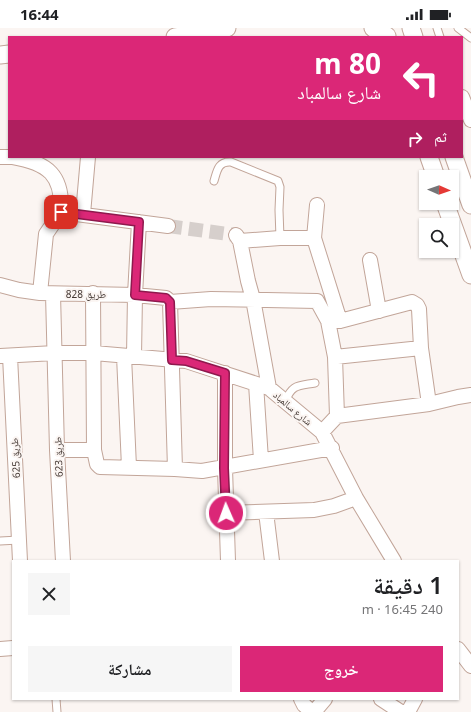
<!DOCTYPE html>
<html lang="ar">
<head>
<meta charset="utf-8">
<style>
	:root { --surface:#fff; --page:#f6f6f6; --text:#202124; --muted:#757577; --accent:#db2777 }
	body { margin:0; font-family:"Noto Sans","Noto Naskh Arabic",sans-serif; background:var(--page); color:var(--text); direction:rtl; height:100vh; display:flex; flex-direction:column; font-size:15px; white-space:nowrap }
	* { box-sizing:border-box; margin:0 }
	p { font-size:13px; color:var(--muted) }
	.icon { flex:none; width:22px; height:22px; fill:none; stroke:currentColor; stroke-width:2; stroke-linecap:round; stroke-linejoin:round }
	.map { position:relative; flex:1; overflow:hidden; direction:ltr }
	.sheet { position:absolute; left:12px; top:532px; width:447px; height:140px; display:flex; flex-direction:column; background:var(--surface); border-radius:0px; box-shadow:0 1px 3px #0004; direction:rtl }
	.sheet>* { flex:none }
	.hud { position:absolute; left:8px; top:8px; width:455px; height:122px; border-radius:0px; box-shadow:0 1px 3px #0004; direction:rtl; background:#db2777; color:#fff; overflow:hidden }
	.needle { width:26px; rotate:92deg }
	.fabs { position:absolute; left:419px; top:142px; display:grid; gap:8px }
	.fabs a { display:grid; place-items:center; width:40px; height:40px; border-radius:0px; background:var(--surface); box-shadow:0 1px 3px #0004; font-size:20px }
	.pin { position:absolute; display:grid; place-items:center; width:34px; height:34px; color:#fff; margin:-17px; border-radius:8px; box-shadow:0 2px 6px #0006 }
	.me { position:absolute; width:44px; margin:-22px; rotate:358deg; stroke-linejoin:round; filter:drop-shadow(0 0 3px #0008) }
	.turn { display:flex; align-items:center; gap:14px; height:84px; padding:0 16px; font-size:18px }
	.turn .icon { width:52px; height:52px; stroke-width:2.5 }
	.turn b { display:block; font-size:28px; line-height:34px }
	.then { display:flex; align-items:center; height:38px; padding:0 16px; background:#0003; gap:8px; font-size:15px }
	.round { display:grid; place-items:center; flex:none; width:42px; height:42px; border-radius:0px; background:var(--page) }
	.summary { display:flex; align-items:center; justify-content:space-between; height:68px; padding:0 16px }
	h1 { font-size:24px; font-weight:600; line-height:30px }
	.button { display:flex; gap:8px; margin-top:auto; padding:8px 16px }
	.button a { flex:1; height:46px; border-radius:0px; background:var(--accent); color:#fff; font-size:16px; font-weight:600; line-height:46px; text-align:center }
	.button a+a { background:var(--page); color:var(--text) }
	.status { display:flex; justify-content:space-between; align-items:center; height:28px; padding:0 20px; background:var(--surface); direction:ltr }
	.status svg { height:11px; fill:currentColor }
	.map>svg:first-child { display:block }
</style>
</head>
<body>
<div class="status"><b>16:44</b><svg viewBox="0 0 49 12"><path d="M0 12V9h3v3zM5 12V6h3v6zM10 12V3h3v9zM15 12V0h3v12zM26 1h20v11H26zM47 4h2v5h-2z"/></svg></div>
<div class="map">
<svg width="471" height="684" viewBox="0 0 471 684">
	<rect width="100%" height="100%" fill="#fbf5f2"/>
	<g fill="none" stroke-linecap="round" stroke-linejoin="round">
		<path stroke="#d6cfcc" stroke-width="14" stroke-dasharray="14 7" stroke-linecap="butt" d="M168,198L236,207"/>
		<defs>
			<path id="service" d="M437,0L440,9
				M458,0L471,10
				M214,153C217,143 218,133 231,134L278,153L280,159L279,182L280,210
				M285,374C292,356 298,358 315,355
				M0,513L19,512
				M56,671L57,684"/>
			<path id="minor" d="M462,69L471,92
				M0,129H9
				M13,129C48,135 63,147 61,184L168,198
				M317,177L314,210L340,293
				M83,186L88,129
				M236,207L240,213L248,253L253,271L269,360
				M240,213L280,210H314
				M370,232L379,283
				M0,257L19,262L40,265L135,267L166,270L170,274
				M40,265L46,206L61,184
				M93,265L94,422L97,436L100,439L175,441L202,443L332,420
				M53,266L57,422L63,533
				M170,274L211,271L317,273L328,293L335,329L337,388
				M170,274L175,441
				M328,293H340L412,274L417,277L419,281L421,320L429,376
				M0,328L55,325H94L186,333L269,360L322,404L356,470L394,533
				M10,328L20,533
				M124,328L129,439
				M134,328L135,267L139,194
				M335,329L421,320
				M225,345V440L228,533
				M256,356L261,432
				M322,404L337,388L429,376L458,369L471,367
				M57,422H94
				M266,484L272,533
				M226,485L314,482L334,478L356,470
				M0,621L13,620
				M458,621L471,638
				M301,671L304,677L312,684
				M381,671L401,684
				M314,684L325,671
				M408,684L415,671"/>
			<path id="tertiary" d="M373,0L387,8
				M411,0L414,9
				M175,9L227,0
				M0,27L9,26
				M429,129L436,149
				M454,129L471,177
				M445,175L471,247"/>
		</defs>
		<use href="#service" stroke="#c2a599" stroke-width="9"/>
		<use href="#minor" stroke="#c2a599" stroke-width="16"/>
		<use href="#tertiary" stroke="#c2a599" stroke-width="19"/>
		<use href="#service" stroke="#fff" stroke-width="7"/>
		<use href="#minor" stroke="#fff" stroke-width="14"/>
		<use href="#tertiary" stroke="#fff" stroke-width="17"/>
	</g>
	<g fill="none" stroke-linecap="round" stroke-linejoin="round">
		<defs>
			<path id="route" d="M61,184L139,194L135,267L166,270L170,274L172,332L186,333L225,345L224,440L226,485"/>
		</defs>
		<use href="#route" stroke="#8e194d" stroke-width="10"/>
		<use href="#route" stroke="#db2777" stroke-width="7"/>
	</g>
	<g text-anchor="middle" stroke-width="4" stroke-linejoin="round" paint-order="stroke">
		<g font-size="10" fill="#433732" stroke="#fbf5f2">
			<text x="86" y="270">طريق 828</text>
			<text transform="translate(293 380) rotate(40)" y="4">شارع سالمباد</text>
			<text transform="translate(58 429) rotate(-92)" y="4">طريق 623</text>
			<text transform="translate(15 430) rotate(-93)" y="4">طريق 625</text>
		</g>
	</g>
</svg>
<div class="fabs">
<a><svg class="needle" viewBox="-14 -14 28 28"><path d="M0-13l5 13h-10z" fill="#e53935"/><path d="M0 13l5-13h-10z" fill="#757577"/></svg></a>
<a><svg class="icon" aria-label="search" viewBox="0 0 24 24"><circle cx="10" cy="10" r="6"/><path d="M15 15l6 6"/></svg></a>
</div>
<div class="pin" style="left:61px;top:184px;background:#d93025"><svg class="icon" aria-label="arrive" viewBox="0 0 24 24"><path d="M6 21V4h12l-3 4 3 4H6"/></svg></div>
<svg class="me" style="left:226px;top:485px" viewBox="-20 -20 40 40"><circle r="17" fill="#db2777" stroke="#fff" stroke-width="3"/><path d="M0-11L8 9 0 5-8 9z" fill="#fff"/></svg>
<div class="hud">
<div class="turn"><svg class="icon" aria-label="left" viewBox="0 0 24 24"><path d="M17 20v-9H6M10 6l-5 5 5 5"/></svg><div><b>80 m</b>شارع سالمباد</div></div>
<div class="then">ثم<svg class="icon" aria-label="right" viewBox="0 0 24 24"><path d="M7 20v-9h11M14 6l5 5-5 5"/></svg></div>
</div>
<section class="sheet">
<div class="summary"><div><h1>1 دقيقة</h1><p>240 m · 16:45</p></div><a class="round"><svg class="icon" aria-label="close" viewBox="0 0 24 24"><path d="M6 6l12 12M18 6L6 18"/></svg></a></div>
<div class="button"><a>خروج</a><a>مشاركة</a></div>
</section>
</div>
</body>
</html>
